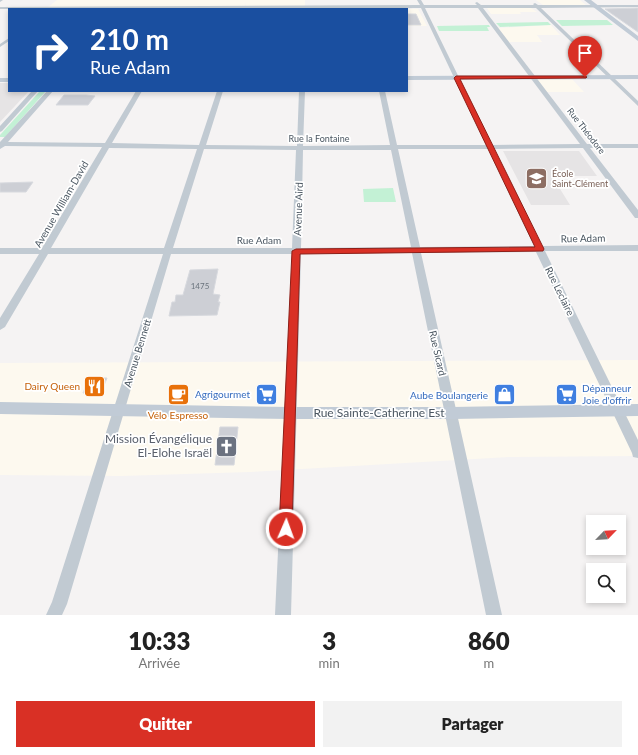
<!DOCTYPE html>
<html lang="fr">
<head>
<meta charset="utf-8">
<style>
	:root { --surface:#fff; --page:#f2f2f2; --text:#222; --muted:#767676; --accent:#d93025 }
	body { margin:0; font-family:Lato,sans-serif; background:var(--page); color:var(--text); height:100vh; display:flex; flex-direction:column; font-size:15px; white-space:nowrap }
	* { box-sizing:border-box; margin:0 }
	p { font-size:13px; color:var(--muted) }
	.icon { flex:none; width:22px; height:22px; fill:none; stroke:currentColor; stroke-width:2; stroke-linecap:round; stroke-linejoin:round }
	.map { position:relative; height:615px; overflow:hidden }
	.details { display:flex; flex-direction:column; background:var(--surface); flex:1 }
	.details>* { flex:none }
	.hud { position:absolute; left:8px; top:8px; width:400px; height:84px; border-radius:0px; box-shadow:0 2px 6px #0003; background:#1a4fa0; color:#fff; overflow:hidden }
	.needle { width:26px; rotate:65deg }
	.buttons { position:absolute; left:586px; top:515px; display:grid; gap:8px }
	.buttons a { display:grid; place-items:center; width:40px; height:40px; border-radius:0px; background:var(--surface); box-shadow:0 2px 6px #0003; font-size:20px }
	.pin { position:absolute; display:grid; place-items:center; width:34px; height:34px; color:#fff; margin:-41px -17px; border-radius:50% 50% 50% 0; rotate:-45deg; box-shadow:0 0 4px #0007 }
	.pin .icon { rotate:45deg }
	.me { position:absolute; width:44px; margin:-22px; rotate:2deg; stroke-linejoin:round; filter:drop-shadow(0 0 3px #0008) }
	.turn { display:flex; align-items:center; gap:14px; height:84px; padding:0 16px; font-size:18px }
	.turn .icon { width:52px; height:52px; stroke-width:2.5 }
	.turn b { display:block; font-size:28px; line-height:34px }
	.eta { display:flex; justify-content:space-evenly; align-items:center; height:68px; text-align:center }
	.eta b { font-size:24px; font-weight:800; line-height:28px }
	.primary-button { display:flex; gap:8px; margin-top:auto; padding:8px 16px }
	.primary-button a { flex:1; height:46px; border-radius:0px; background:var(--accent); color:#fff; font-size:16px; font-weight:800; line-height:46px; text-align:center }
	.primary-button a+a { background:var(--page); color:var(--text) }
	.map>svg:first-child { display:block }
</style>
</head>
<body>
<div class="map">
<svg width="638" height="615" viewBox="0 0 638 615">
	<rect width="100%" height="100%" fill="#f5f3f3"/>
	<path fill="#fdf9ef" d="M57,0H305V8L418,9L427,26H407V9H246V2L245,9L47,8Z
		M536,0H580L586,5H543Z
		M487,8H531L537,12H520L521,14H491Z
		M551,25L560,35H537L542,42H507L497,28Z
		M535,78H571L584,92H546Z
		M638,360V456L509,457L250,472L121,476L0,475V363Z"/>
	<path fill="#e6e4e5" d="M0,83H9V91H29L0,122Z
		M503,151H579L597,176H552L570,205H531Z"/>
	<path fill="#c3f1d5" d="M556,20H607L613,25L562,26Z
		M548,22L551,25L500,27L496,23Z
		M489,25L490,27H487L489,31H439L437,26Z
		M40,91H46L5,137H0V135Z
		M393,188L396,202H364L363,189Z"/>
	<path fill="#cdcfd5" stroke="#d7d9de" d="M638,8V32L605,9Z
		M407,14H416L421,25H407Z
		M64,95H86L95,96L88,105H56Z
		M33,182L26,192H0V183Z
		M218,269L213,294L220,295L218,302H220L217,315L169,316L172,302H175L176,295H183L190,270Z
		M89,378H107L101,393H83Z
		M220,427H238L234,465H215Z"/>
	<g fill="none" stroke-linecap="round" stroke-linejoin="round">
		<path fill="#c1cad2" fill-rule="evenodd" d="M0,0H3L0,2Z
			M417,0H421L424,5H477L475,3L477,2L481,5H534L533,4L535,3L538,5H638V7L541,8L638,101V106L536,8H483L587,144H638V148H590L638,210V218H635L583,148L494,149L542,246L638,245V251H545L638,440V458L633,457L632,453L536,252L421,253L502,615H486L412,253L301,254L291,615H275L292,254H171L67,604L62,615H46L52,602L163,254H48L5,327L0,330V318L39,254H0V248H42L102,147L5,146L0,149V142L47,91H53L8,142L105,143L136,91H142L112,143L199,145L217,91H223L206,145L297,146L299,91H305L303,146L390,145L379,91H385L397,145H486L421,8L0,9V7L420,5ZM425,8H478L580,144L492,145ZM109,148L197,149L164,248H51ZM204,149L296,150L292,248H173ZM398,149H488L534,246L420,247ZM303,150H391L411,247L301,248Z
			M9,38V41L0,47V44Z
			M32,91H38L2,131L0,132V126Z"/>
		<path fill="#c1cbd6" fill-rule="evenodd" d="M584,0H591L638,36V41Z
			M638,75V79L407,80V76Z
			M0,78H9V82H0Z
			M0,402L290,407H452L638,404V416L452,419H290L0,414Z"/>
	</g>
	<path fill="#d93025" stroke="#8d1f18" d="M585,76L587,77L586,78L460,79L544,249L543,251L300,254L292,529L290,533L286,535L281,533L279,529L292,251L296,249L535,247L454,78L456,76Z"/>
	<defs>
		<symbol id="school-square" viewBox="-11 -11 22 22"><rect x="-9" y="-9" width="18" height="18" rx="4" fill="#8d6e63" stroke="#fff"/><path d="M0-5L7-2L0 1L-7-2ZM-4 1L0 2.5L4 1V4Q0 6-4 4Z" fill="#fff"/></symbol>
		<symbol id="restaurant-square" viewBox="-11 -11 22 22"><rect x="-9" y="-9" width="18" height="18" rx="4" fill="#e8710a" stroke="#fff"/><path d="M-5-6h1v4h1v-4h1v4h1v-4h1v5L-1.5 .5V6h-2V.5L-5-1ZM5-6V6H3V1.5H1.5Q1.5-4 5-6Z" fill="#fff"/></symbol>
		<symbol id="supermarket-square" viewBox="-11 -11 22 22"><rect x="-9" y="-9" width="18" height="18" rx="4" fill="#3f7fe0" stroke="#fff"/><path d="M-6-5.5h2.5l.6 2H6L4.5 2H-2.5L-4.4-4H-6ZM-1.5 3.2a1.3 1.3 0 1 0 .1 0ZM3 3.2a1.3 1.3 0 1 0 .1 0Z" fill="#fff"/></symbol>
		<symbol id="cafe-square" viewBox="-11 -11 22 22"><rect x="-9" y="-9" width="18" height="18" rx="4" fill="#e8710a" stroke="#fff"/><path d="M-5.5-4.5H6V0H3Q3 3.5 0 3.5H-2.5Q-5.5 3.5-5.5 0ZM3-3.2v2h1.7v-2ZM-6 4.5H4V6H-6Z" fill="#fff"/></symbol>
		<symbol id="shop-square" viewBox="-11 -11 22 22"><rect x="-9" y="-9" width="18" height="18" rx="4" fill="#3f7fe0" stroke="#fff"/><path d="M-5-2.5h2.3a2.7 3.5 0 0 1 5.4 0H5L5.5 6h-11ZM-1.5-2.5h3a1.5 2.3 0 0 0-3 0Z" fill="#fff"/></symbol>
		<symbol id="church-square" viewBox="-11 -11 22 22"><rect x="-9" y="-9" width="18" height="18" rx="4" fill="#6b7280" stroke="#fff"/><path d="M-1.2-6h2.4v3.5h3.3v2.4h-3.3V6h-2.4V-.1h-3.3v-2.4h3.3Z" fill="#fff"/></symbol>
	</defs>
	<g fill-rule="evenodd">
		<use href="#school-square" x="524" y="166" width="25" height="25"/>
		<use href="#restaurant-square" x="82" y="374" width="25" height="25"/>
		<use href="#supermarket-square" x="254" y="382" width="25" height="25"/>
		<use href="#supermarket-square" x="554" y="382" width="25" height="25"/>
		<use href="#cafe-square" x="166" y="382" width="25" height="25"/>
		<use href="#shop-square" x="492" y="382" width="25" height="25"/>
		<use href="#church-square" x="214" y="434" width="25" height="25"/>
	</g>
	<g text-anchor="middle" stroke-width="3.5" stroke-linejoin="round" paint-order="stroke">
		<g font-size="8" fill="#6b747e">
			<text x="200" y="289">1475</text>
		</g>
		<g font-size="9" fill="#4a5661" stroke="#fff">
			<text transform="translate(586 131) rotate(52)" y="3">Rue Théodore</text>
			<text x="319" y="142">Rue la Fontaine</text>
		</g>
		<g font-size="9" fill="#785e54" stroke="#fff" text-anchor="start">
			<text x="552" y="177">École<tspan x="552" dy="10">Saint-Clément</tspan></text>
		</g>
		<g font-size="10" fill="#4a5661" stroke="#fff">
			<text transform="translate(61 204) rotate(-60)" y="4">Avenue William-David</text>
			<text transform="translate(298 209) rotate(-88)" y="4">Avenue Aird</text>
			<text transform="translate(583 238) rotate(-1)" y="4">Rue Adam</text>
			<text x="259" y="244">Rue Adam</text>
			<text transform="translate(560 291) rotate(64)" y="4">Rue Leclaire</text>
			<text transform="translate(137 353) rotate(-73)" y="4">Avenue Bennett</text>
			<text transform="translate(438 353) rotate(77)" y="4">Rue Sicard</text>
		</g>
		<g font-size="10" fill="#c56008" stroke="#fff" text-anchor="end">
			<text x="80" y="390">Dairy Queen</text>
			<text x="178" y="419" text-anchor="middle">Vélo Espresso</text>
		</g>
		<g font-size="10" fill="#366cbe" stroke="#fff" text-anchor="end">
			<text x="582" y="392" text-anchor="start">Dépanneur<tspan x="582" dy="12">Joie d'offrir</tspan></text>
			<text x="250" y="398">Agrigourmet</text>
			<text x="488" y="399">Aube Boulangerie</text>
		</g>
		<g font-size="12" fill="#4a5661" stroke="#fff">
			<text x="379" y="417">Rue Sainte-Catherine Est</text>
		</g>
		<g font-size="12" fill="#5b616d" stroke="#fff" text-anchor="end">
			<text x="212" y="443">Mission Évangélique<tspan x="212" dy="14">El-Elohe Israël</tspan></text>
		</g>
	</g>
</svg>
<div class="buttons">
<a><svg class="needle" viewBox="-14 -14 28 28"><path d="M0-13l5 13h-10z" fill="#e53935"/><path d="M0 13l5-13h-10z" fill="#767676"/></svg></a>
<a><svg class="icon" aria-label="search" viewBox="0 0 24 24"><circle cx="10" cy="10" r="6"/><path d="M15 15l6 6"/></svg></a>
</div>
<div class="pin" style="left:585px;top:77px;background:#d93025"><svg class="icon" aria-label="arrive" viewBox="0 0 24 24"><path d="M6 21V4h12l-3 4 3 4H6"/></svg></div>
<svg class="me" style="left:286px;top:529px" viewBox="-20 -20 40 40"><circle r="17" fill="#d93025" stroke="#fff" stroke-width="3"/><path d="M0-11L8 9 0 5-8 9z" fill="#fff"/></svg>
<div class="hud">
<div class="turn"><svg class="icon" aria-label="right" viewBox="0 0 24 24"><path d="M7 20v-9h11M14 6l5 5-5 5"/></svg><div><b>210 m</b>Rue Adam</div></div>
</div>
</div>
<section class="details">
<div class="eta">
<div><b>10:33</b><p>Arrivée</p></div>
<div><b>3</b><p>min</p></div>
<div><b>860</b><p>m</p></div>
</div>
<div class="primary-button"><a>Quitter</a><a>Partager</a></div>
</section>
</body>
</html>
